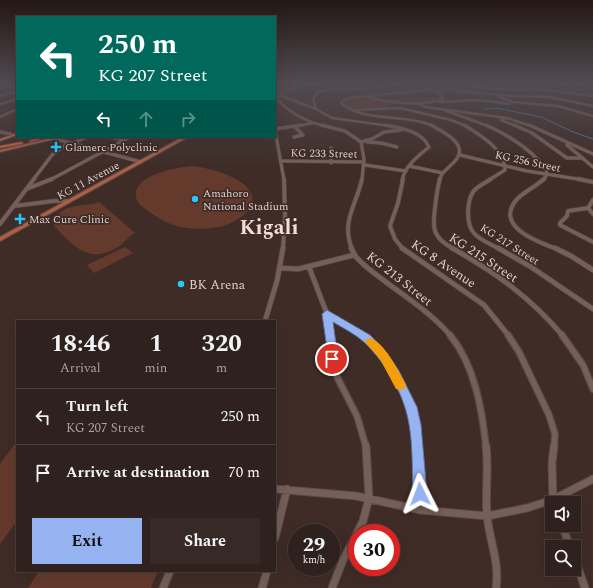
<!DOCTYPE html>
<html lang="en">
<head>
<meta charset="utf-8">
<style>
	:root { --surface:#2f211d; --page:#372926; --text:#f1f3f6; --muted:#a7a3a4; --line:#4a3e3b; --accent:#95b2f1 }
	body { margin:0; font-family:Spectral,serif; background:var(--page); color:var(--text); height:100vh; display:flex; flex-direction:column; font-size:15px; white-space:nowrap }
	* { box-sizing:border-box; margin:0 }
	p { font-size:13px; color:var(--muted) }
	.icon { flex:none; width:22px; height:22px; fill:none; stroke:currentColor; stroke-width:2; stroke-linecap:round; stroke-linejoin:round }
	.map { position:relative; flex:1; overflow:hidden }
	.details { position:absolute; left:16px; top:320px; width:260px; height:252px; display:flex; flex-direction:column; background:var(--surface); border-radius:0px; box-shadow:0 4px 16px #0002,0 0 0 1px var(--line) }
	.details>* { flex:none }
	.hud { position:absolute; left:16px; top:16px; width:260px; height:122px; border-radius:0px; box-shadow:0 4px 16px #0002,0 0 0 1px var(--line); background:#00695c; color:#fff; overflow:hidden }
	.tools { position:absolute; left:545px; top:496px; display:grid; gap:8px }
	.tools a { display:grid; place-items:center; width:36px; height:36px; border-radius:0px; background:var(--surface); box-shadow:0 4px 16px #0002,0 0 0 1px var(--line); font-size:20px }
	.speed { position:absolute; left:288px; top:524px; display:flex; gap:8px; font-size:20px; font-weight:700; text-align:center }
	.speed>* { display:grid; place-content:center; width:52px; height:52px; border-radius:50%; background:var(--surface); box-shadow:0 4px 16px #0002,0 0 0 1px var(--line); line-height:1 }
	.speed small { font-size:10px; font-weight:400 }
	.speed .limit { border:6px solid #d22; background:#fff; color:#111 }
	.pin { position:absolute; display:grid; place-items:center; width:34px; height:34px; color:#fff; margin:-17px; border:2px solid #fff; border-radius:50%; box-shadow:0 1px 4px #0007 }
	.me { position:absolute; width:44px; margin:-22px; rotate:357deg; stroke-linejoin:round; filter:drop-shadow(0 0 3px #0008) }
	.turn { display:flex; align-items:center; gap:14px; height:84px; padding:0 16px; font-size:18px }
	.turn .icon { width:52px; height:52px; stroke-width:2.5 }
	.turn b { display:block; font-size:28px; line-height:34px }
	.lanes { display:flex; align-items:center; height:38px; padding:0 16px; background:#0003; justify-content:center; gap:20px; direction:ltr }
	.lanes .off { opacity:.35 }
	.eta { display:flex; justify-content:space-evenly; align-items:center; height:68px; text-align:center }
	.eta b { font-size:24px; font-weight:700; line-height:28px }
	.cta { display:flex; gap:8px; margin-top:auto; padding:8px 16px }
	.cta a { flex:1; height:46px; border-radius:0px; background:var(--accent); color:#111; font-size:16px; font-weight:700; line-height:46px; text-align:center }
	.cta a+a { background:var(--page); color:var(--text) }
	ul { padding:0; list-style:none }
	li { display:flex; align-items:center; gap:12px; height:56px; padding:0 16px; border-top:1px solid var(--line) }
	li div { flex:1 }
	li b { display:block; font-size:15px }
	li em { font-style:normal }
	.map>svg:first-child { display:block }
</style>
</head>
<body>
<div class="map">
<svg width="593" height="588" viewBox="0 0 593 588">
	<rect width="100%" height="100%" fill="#3f2c27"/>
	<path fill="#643a2d" d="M418,83C431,83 439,82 450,86C455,88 458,86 463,89L440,93Z
		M441,97V100L417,103L381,100Z
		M361,98L390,102V106L395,108L352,110L341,104L345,100Z
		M193,166C212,168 272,184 246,213C239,220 227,226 217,227C190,232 169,227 148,211C143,207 137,204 136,197C132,175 178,167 193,166Z
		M99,202L135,233C127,237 125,243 118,247C88,265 74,246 54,226V223C61,201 84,208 99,202Z
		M125,247L133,253L94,273L87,265Z
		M17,441V521L0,544V464Z
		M39,571H158L151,588H28Z"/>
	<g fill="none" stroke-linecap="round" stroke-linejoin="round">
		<path stroke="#3387a7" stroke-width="1" d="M485,109L496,108L541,117L573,132L593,139"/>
		<defs>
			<path id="minor-far5" d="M1,83L17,89
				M450,83L497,89H538L593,96
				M559,83L569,86
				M577,83L593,88
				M0,89L17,84
				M429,90L349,98L343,100L341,103C364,123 404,113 433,126
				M454,91L512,96L549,97L593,106
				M279,95L316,109
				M0,96L17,91
				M498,96L512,102L558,106L593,116
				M368,97C391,103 420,107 443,99L441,95L416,83
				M277,99C290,113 307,122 325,126
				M277,99C289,83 310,84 328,83
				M439,102L479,100L509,104
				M418,103L425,107L507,118L531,126
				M0,104L17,99
				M357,110L400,108L451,120L466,126
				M444,110L488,126
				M0,117L17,109
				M506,118L501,120L516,126
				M297,126L313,123
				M390,126L332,118L316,109L313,99L316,94L325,90L360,89L408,83"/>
			<path id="minor-far4" d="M321,125L345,131L361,142L364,159L362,180
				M385,125C401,128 422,131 429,147C418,156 405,166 402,180
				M431,125C443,132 470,144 455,161C449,168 442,171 439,180
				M464,125C480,135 505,149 505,170L489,180
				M486,125C508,135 533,150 547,171L546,176L543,180
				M514,125L532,133L567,158H583
				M529,125L593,154
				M275,129L302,125
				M275,130L284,180
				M0,132L11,134
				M111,137L124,140
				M294,137L303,135L295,127
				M56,139L141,162
				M361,142L372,139L384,132L401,130
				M367,142L381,143L397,147
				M71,144L87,137
				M567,145L593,167
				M331,148V163
				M460,155L527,171L584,180
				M283,161L364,162
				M365,165L406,171
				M409,166L443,173
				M33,180L52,155L68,143
				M50,180L130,137"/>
			<path id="minor-far3" d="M403,179L398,203L390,226L395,239L403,249
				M440,179C437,189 436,198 435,208C432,229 433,238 454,249
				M491,179C485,183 476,187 473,192C467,201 466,223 473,232C479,240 491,244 499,249
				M544,179C536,186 526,191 518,198C492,226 538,242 557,249
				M578,179L593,182
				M29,188L52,179
				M14,206L54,201H68
				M588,208L568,211L567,216L560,223V225L593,242
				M588,208L593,200
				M588,208L593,214
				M0,224L34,179
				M283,249L285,216L284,179
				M352,249C341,221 356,206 362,179"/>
			<path id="minor-far2" d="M351,248L356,257L363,264C392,289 426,307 451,336
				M402,248L484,305L509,336
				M452,248C495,272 531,298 563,336
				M498,248L531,267L593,309
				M555,248L571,256L593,270
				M309,267L327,314L330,336
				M280,268L298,269L354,255
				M327,314L363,336
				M265,321L277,281L283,248"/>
			<path id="minor-far1" d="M330,335L335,373L357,416L366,447
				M362,335C397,361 414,406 418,447
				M450,335C475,366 482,409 486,447
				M508,335L519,352L549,415L555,434L554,447
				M562,335L583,365L593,389"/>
			<path id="minor" d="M418,446L421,510
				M486,446C489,469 485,492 487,515C489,540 500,562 496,588
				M275,489L356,496L421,510L487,516L527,508L552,500L593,479
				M553,503L552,463L554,446
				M562,525L570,547
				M357,533L363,521L369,498L366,446
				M275,538L287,489
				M574,556L585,588
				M163,588L170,571
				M262,588L267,571
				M332,588L343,560L357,534"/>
			<path id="major" d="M41,137H47L31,142L29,141Z
				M56,137H63L0,152V150Z
				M183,137H188L0,241V237Z"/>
			<path id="highway" d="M17,133V135L0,141V139Z
				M21,142L23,143L22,144L0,148V146Z"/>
		</defs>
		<use href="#minor-far5" stroke="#5a4944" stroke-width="3"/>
		<use href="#minor-far4" stroke="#5a4944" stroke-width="4"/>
		<use href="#minor-far3" stroke="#5a4944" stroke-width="5"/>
		<use href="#minor-far2" stroke="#5a4944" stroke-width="6"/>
		<use href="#minor-far1" stroke="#5a4944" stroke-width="8"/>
		<use href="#minor" stroke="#5a4944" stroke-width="9"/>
		<use href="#major" stroke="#5a4944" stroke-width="2"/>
		<use href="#highway" stroke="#5a4944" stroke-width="2"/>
		<use href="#minor-far5" stroke="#755f58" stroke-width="2"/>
		<use href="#minor-far4" stroke="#755f58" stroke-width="3"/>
		<use href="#minor-far3" stroke="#755f58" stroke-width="3.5"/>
		<use href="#minor-far2" stroke="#755f58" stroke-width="4.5"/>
		<use href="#minor-far1" stroke="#755f58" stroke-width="5.5"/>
		<use href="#minor" stroke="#755f58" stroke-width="7"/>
		<use href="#major" fill="#b25e45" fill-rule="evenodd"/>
		<use href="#highway" fill="#db5e38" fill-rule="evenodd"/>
	</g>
	<linearGradient id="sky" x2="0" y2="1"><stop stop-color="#231815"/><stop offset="0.5" stop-color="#524b52"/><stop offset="1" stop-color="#524b52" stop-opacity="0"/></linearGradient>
	<rect width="593" height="166" fill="url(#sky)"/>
	<path fill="#95b2f1" stroke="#61749d" d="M327,310L370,335L387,353L399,371L417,407L421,425L427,494L425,499L420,501L415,499L413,494C412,471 413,446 409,424C404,394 386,363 364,342C355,334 343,328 333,322L338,359L336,362L332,363L329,362L322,314Z"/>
	<path fill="#f59e0b" d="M370,338C385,343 397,369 404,381L406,385L404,389L400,390L396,389L380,359L365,342L367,339Z"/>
	<g fill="#24c9fe" stroke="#3f2c27" stroke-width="1.5">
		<path d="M54 141h4v4h4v4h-4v4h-4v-4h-4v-4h4z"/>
		<circle cx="195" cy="199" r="4"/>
		<path d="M18 213h4v4h4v4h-4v4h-4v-4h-4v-4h4z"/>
		<circle cx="181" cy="284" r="4"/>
	</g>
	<g text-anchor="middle" stroke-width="3.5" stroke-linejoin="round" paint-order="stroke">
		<g font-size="11" fill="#ded1cd" stroke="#3f2c27" text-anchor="start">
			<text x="65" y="151">Glamerc Polyclinic</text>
			<text x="203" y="197">Amahoro<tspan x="203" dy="13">National Stadium</tspan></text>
			<text x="29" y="223">Max Cure Clinic</text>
		</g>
		<g font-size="11" fill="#ded1cd" stroke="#3f2c27">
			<text transform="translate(324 153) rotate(1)" y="4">KG 233 Street</text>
			<text transform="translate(528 161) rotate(12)" y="4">KG 256 Street</text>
			<text transform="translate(88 180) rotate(-28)" y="4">KG 11 Avenue</text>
			<text transform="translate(510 244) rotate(32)" y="4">KG 217 Street</text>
		</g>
		<g font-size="13" fill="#ded1cd" stroke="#3f2c27">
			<text transform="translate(484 257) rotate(33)" y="5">KG 215 Street</text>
			<text transform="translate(444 263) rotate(34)" y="5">KG 8 Avenue</text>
			<text transform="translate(400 278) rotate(38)" y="5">KG 213 Street</text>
		</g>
		<g font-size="13" fill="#ded1cd" stroke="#3f2c27" text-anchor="start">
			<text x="189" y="289">BK Arena</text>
		</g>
		<g font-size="21" font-weight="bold" fill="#f5dcd4" stroke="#3f2c27">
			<text x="269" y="234">Kigali</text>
		</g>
	</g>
</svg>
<div class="tools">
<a><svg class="icon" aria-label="sound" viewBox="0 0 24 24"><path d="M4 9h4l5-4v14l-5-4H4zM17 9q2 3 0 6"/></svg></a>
<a><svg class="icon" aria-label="search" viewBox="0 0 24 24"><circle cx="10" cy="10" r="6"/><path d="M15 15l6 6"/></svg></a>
</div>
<div class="speed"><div>29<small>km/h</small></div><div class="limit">30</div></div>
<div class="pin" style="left:332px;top:359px;background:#d93025"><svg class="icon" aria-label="arrive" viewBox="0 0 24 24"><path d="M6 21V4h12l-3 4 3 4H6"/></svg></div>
<svg class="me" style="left:420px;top:494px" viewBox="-20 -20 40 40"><path d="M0-17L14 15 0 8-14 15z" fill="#95b2f1" stroke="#fff" stroke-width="4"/></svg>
<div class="hud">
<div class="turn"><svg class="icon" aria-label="left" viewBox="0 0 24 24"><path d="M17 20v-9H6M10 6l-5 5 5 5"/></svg><div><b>250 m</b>KG 207 Street</div></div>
<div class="lanes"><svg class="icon" aria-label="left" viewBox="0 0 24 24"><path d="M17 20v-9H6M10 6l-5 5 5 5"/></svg><svg class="icon off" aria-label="ahead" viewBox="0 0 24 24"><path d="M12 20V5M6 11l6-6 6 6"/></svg><svg class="icon off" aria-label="right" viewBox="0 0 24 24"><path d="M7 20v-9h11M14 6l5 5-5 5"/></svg></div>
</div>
<section class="details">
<div class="eta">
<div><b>18:46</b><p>Arrival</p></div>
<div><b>1</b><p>min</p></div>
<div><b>320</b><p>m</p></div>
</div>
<ul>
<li><svg class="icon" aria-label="left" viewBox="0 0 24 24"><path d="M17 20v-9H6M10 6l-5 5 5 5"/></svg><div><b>Turn left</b><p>KG 207 Street</p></div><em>250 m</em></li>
<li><svg class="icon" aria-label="arrive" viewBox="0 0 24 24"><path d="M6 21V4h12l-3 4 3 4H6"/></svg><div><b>Arrive at destination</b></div><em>70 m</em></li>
</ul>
<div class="cta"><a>Exit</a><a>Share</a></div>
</section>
</div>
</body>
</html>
